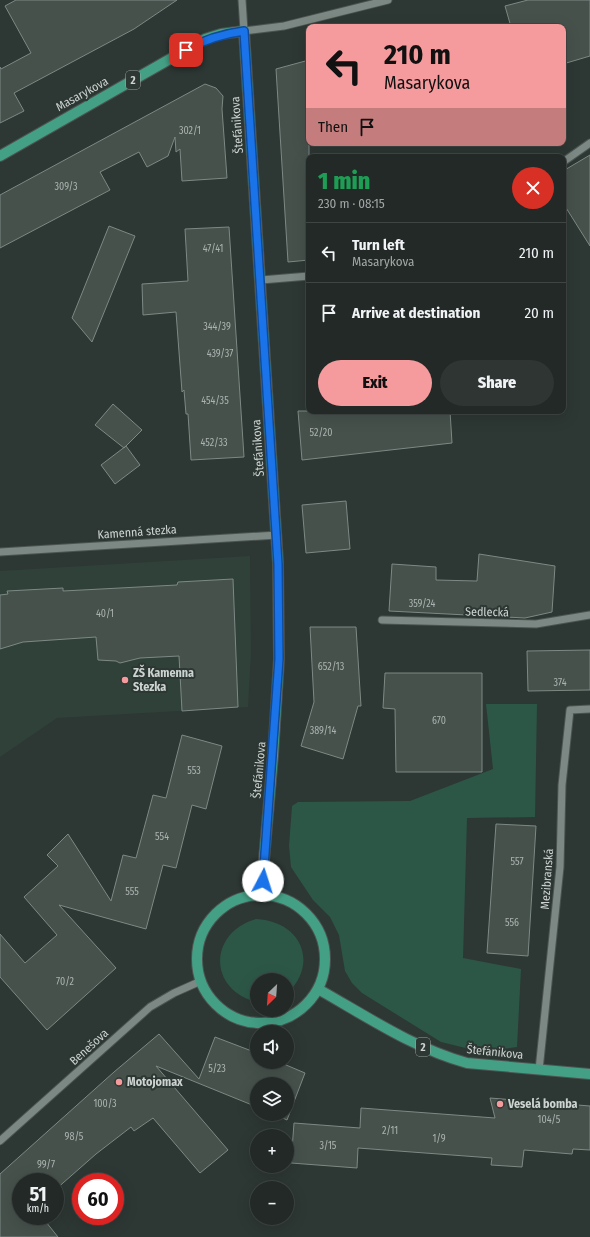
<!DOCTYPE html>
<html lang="en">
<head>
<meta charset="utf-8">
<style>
	:root { --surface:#222926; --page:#2e3532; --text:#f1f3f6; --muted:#a2a6a7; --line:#3f4543; --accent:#f59b9d }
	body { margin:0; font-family:"Fira Sans Condensed",sans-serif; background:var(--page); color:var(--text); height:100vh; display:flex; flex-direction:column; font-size:15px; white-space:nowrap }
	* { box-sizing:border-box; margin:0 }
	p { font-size:13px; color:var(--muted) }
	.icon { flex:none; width:22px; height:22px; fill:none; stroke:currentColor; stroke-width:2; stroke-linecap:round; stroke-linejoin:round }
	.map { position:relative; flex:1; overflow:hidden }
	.details { position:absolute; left:306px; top:154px; width:260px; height:260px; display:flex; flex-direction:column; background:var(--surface); border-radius:8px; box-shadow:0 4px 16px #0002,0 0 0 1px var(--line) }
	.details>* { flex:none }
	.top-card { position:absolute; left:306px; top:24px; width:260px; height:122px; border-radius:8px; box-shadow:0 4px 16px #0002,0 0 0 1px var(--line); background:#f59b9d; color:#111; overflow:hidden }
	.needle { width:26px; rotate:205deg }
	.fabs { position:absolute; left:250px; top:973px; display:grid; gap:8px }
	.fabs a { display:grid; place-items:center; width:44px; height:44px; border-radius:50%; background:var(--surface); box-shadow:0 4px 16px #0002,0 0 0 1px var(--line); font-size:20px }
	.speed { position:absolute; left:12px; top:1173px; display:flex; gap:8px; font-size:20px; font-weight:700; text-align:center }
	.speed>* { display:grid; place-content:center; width:52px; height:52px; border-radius:50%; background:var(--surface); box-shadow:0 4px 16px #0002,0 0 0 1px var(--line); line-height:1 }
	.speed small { font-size:10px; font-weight:400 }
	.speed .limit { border:6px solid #d22; background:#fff; color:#111 }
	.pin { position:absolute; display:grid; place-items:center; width:34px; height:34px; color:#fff; margin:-17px; border-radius:8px; box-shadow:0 2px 6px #0006 }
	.me { position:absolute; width:44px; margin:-22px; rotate:5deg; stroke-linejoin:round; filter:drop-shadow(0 0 3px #0008) }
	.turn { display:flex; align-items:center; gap:14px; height:84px; padding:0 12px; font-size:18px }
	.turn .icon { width:52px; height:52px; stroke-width:2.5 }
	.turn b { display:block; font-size:28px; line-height:34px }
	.then { display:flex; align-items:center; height:38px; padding:0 12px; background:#0003; gap:8px; font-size:15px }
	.round { display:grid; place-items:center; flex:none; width:42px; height:42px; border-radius:21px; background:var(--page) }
	.overview { display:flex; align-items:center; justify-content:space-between; height:68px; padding:0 12px }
	h1 { font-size:24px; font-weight:800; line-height:30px; color:#1e9e55 }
	.cta { display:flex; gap:8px; margin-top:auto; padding:8px 12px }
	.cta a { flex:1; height:46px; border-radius:24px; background:var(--accent); color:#111; font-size:16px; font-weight:800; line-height:46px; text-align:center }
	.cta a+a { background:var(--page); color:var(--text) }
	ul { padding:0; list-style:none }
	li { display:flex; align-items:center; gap:12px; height:60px; padding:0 12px; border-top:1px solid var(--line) }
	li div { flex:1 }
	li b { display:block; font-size:15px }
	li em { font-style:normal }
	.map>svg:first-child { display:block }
</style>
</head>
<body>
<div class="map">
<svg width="590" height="1237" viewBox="0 0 590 1237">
	<rect width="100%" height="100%" fill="#2d3733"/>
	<path fill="#30413a" d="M250,556L251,654L248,707L57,718L0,757V571Z"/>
	<path fill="#2c5747" d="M486,704H537L535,817L467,818L463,958L521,969L517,1047L482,1052L441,1042L362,993L352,983L345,971L339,935L330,917L313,900L291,867L289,846L292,806L298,802L410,801L493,769Z
		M256,919C300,921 320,962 287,994V980H257V1002C208,990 208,933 256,919Z"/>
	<path fill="#46514c" stroke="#7d8984" d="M16,0H177L134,29L14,93L24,111L0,123V67L1,69L31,53L5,6Z
		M528,0H590V56L563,64V27H511L505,6Z
		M309,60V260L288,262L276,69Z
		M205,84L216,88L223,96L222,109L227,178L182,181L180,149L176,152L175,137L168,156L147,167L139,152L100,172L110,190L0,248V195Z
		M590,155V246L563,203V171Z
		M109,226L135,236L92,342L72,318Z
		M229,227L244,457L191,460L188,414H186L184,390L182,392L176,312L143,315L142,284L188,281L185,229Z
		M113,404L142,430L124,448L95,425Z
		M298,411H450L452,443L302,460Z
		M126,446L140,465L115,484L101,465Z
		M346,501L350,549L306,553L302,505Z
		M479,554L555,566L552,612L525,618L389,611L392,564L436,567V580L477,581Z
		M233,579L238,707L182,711L179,656L140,658L120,663L116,661L98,660L96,637L23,642L0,649V595L8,594L7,591L63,588V591L177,585L178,582Z
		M310,627H356L361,706H358L343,759L301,746L314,702Z
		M590,650V690L528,691L527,651Z
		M385,673H482V772H396L395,709L383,708Z
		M182,735L222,746L206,809L192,805L176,868L163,865L146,929L59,905L116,968L47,1030L0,977V934L25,963L57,935L24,897L58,866L47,855L68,834L111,901L123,855L136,858L153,795L166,798Z
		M496,824L536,826L528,956L487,953Z
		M159,1034L199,1079L215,1037L257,1053V1062H279L305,1073L287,1120L274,1114H287V1084H257V1107L156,1066L228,1150L200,1173L153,1118L134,1131L131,1127L96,1154L55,1190V1182H21V1216H52L46,1222L58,1237H0V1174L114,1072Z
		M490,1098L590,1106V1150L573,1149L572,1154L524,1150L522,1167L491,1165L492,1158L358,1148L357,1168L291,1163L294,1123L360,1128L361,1108L495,1118Z"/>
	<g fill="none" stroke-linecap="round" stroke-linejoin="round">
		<defs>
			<path id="minor" d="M242,0L244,31L284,26L388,0
				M563,162L590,143
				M261,280L309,276
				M0,552L277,535
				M382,620L536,624L590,615
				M539,1070L560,867L562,785L570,710L590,709
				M0,1141L150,1007L174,993L201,981"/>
			<path id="major" d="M0,156L205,39L221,34L244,31L278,563L279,659L273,755L261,895
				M197 959a64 64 0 1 1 128 0a64 64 0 1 1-128 0Z
				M318,989C366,1016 413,1048 467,1063L590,1074"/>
		</defs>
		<use href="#minor" stroke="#4c5451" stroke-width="9"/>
		<use href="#major" stroke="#4c5451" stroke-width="12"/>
		<use href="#minor" stroke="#7c8883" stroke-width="7"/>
		<use href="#major" stroke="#44a085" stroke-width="10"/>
	</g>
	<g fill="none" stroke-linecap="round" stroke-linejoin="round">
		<defs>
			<path id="route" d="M186,50C205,39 222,34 244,31L278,564L279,659L263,881"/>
		</defs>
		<use href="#route" stroke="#114b97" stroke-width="10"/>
		<use href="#route" stroke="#1a73e8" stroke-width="7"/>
	</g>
	<g fill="#f59b9d" stroke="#2d3733" stroke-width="1.5">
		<circle cx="125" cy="680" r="4"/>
		<circle cx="119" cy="1082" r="4"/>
		<circle cx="500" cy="1104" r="4"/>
	</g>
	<g text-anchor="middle" stroke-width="4" stroke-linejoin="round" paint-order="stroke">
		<g font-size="10" fill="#abb2af">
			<text x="190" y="134">302/1</text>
			<text x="66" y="190">309/3</text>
			<text x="213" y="252">47/41</text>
			<text x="217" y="330">344/39</text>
			<text x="220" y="357">439/37</text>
			<text x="215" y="404">454/35</text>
			<text x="321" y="436">52/20</text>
			<text x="214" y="446">452/33</text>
			<text x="422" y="607">359/24</text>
			<text x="105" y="617">40/1</text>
			<text x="331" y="670">652/13</text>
			<text x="560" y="686">374</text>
			<text x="439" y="724">670</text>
			<text x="323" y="734">389/14</text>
			<text x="194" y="774">553</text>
			<text x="162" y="840">554</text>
			<text x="517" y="865">557</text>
			<text x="132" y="895">555</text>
			<text x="512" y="926">556</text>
			<text x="65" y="985">70/2</text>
			<text x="217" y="1072">5/23</text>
			<text x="105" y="1107">100/3</text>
			<text x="549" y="1123">104/5</text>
			<text x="390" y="1134">2/11</text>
			<text x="74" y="1140">98/5</text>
			<text x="439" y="1142">1/9</text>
			<text x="328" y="1149">3/15</text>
			<text x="46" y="1168">99/7</text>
		</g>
		<g fill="#2d3733" stroke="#9da4a1" stroke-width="1">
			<rect x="126" y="71" width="14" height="18" rx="3"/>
			<rect x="416" y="1038" width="14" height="18" rx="3"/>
		</g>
		<g font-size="11" font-weight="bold" fill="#cdd3d0">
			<text x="133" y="84">2</text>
			<text x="423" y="1051">2</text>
		</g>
		<g font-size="12" fill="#cdd3d0" stroke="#2d3733">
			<text transform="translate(82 94) rotate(-29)" y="4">Masarykova</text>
			<text transform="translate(237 125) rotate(-94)" y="4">Štefánikova</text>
			<text transform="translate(258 448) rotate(-94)" y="4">Štefánikova</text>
			<text transform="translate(137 532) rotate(-4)" y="4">Kamenná stezka</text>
			<text transform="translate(487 612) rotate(1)" y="4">Sedlecká</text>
			<text transform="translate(259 770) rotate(-85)" y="4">Štefánikova</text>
			<text transform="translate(547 879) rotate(-86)" y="4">Mezibranská</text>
			<text transform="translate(89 1047) rotate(-42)" y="4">Benešova</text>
			<text transform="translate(495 1052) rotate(6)" y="4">Štefánikova</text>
		</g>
		<g font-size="12" font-weight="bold" fill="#cdd3d0" stroke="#2d3733" text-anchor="start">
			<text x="133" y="677">ZŠ Kamenna<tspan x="133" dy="14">Stezka</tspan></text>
			<text x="127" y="1086">Motojomax</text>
			<text x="508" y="1108">Veselá bomba</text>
		</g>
	</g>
</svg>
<div class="fabs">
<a><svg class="needle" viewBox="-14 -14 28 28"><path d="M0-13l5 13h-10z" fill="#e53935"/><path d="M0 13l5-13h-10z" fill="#a2a6a7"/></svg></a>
<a><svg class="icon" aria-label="sound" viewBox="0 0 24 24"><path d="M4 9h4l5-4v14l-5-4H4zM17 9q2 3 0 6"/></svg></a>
<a><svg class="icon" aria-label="layers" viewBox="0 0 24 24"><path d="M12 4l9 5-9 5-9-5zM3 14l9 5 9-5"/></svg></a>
<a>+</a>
<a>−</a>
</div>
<div class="speed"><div>51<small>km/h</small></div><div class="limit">60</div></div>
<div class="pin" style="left:186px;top:50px;background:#d93025"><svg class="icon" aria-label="arrive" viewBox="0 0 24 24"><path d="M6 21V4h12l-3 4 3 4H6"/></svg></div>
<svg class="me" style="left:263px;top:881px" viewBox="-20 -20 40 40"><circle r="19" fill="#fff"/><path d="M0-13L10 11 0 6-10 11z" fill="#1a73e8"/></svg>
<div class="top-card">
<div class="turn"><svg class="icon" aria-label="left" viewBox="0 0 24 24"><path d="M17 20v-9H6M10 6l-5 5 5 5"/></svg><div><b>210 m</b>Masarykova</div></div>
<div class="then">Then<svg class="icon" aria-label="arrive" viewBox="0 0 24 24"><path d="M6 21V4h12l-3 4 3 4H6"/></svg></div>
</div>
<section class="details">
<div class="overview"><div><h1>1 min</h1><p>230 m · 08:15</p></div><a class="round" style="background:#d93025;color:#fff"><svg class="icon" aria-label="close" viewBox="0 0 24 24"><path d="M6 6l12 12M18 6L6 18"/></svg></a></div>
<ul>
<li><svg class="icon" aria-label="left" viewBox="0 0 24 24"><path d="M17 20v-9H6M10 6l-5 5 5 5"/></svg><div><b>Turn left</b><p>Masarykova</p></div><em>210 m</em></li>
<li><svg class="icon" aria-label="arrive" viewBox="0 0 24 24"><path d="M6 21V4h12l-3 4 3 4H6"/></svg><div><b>Arrive at destination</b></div><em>20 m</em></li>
</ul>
<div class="cta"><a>Exit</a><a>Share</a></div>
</section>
</div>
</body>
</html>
